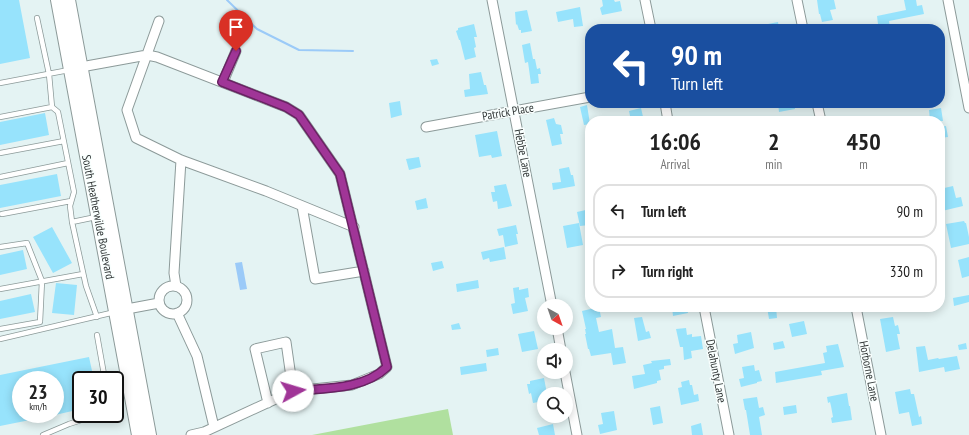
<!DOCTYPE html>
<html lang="en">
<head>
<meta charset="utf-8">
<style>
	:root { --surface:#fff; --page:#f6f6f6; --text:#222; --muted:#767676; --line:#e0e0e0 }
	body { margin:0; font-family:"PT Sans Narrow",sans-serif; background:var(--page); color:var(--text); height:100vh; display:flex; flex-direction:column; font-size:15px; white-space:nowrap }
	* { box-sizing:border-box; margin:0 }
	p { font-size:13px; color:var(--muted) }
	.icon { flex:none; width:22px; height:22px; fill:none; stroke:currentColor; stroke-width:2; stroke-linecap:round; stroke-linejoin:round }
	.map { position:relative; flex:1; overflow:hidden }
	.sheet { position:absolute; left:585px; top:116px; width:360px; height:196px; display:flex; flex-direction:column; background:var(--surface); border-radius:16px; box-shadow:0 2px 10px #0003 }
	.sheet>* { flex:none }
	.hud { position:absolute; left:585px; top:24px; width:360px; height:84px; border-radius:16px; box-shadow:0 2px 10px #0003; background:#1a4fa0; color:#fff; overflow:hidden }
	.needle { width:26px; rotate:140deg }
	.tools { position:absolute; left:537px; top:299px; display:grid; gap:8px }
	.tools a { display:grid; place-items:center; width:36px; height:36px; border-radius:50%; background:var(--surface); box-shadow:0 2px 10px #0003; font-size:20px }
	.speed { position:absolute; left:12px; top:371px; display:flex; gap:8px; font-size:20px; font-weight:700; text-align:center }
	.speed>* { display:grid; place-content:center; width:52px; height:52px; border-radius:50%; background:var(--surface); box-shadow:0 2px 10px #0003; line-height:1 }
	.speed small { font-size:10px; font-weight:400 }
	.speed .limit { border:2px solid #111; border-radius:6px; background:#fff; color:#111 }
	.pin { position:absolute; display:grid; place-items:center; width:34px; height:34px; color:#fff; margin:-41px -17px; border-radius:50% 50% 50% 0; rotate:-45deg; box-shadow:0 0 4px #0007 }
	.pin .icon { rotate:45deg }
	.me { position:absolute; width:44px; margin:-22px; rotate:84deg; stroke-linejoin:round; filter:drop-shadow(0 0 3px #0008) }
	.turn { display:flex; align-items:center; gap:14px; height:84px; padding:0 20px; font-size:18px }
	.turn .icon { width:52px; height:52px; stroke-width:2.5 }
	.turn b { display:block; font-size:28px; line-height:34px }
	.eta { display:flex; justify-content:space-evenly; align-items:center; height:68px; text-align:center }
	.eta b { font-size:24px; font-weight:600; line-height:28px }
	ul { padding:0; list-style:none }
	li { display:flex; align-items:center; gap:12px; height:54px; margin:0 8px 6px; padding:0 12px; border:2px solid var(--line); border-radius:16px }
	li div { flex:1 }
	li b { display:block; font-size:15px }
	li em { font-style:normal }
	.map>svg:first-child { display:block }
</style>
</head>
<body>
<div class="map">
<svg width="969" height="435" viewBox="0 0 969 435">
	<rect width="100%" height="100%" fill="#e4f3f3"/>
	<path fill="#b0e09f" d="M448,409L453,435H312Z"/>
	<path fill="#9bcaf8" d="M242,262L247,289L240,290L235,263Z"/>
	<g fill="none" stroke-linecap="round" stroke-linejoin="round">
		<path stroke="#9bcaf8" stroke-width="2" d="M227,0L257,29L299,50L353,51"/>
	</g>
	<path fill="#97e3fc" d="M0,0H19L30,58L0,64Z
		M602,0H614L615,2L620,1L622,11L602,15L600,8L603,6Z
		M817,0H834L836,9L830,10L833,20L822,22L820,14H819Z
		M904,0H916L917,6L922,5L924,14L889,21L890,28L866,29V26L878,24L877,16L906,10Z
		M580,7L583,26L574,27L573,19L558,22L556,12Z
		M527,10L532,31L521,33V30H519L517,24L516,25L515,12Z
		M778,22L779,29H769L768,24Z
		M474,24L477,37H474L476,47L474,48L476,57L465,60L460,40H459L456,31L458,30V28Z
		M530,43L533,59H535L537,69L540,68L541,74H538L539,83L531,84L528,62L525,63L522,45Z
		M437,59L439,64L432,66L430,60Z
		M481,72L484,85H486L488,94L465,97L464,90L470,89L469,74Z
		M400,101L402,115L391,118L389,103Z
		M778,103H794L795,109L779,112Z
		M587,105L590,124L584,125L580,107Z
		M641,108L644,121H631L629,111Z
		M941,108L943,121H930L929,110Z
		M45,113L49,135L0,145V122Z
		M554,118L556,124L561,125L563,134H560L562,144L552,146L546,120Z
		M946,126L948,137L940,138V127Z
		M497,131L502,156L492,158L491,155L479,157L475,135Z
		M419,157L421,167L409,170L406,159Z
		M569,167L571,175H573L575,186L553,190L552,183L561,182L559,169Z
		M57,174L61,196L0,208V185Z
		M506,184L512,206L498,209L497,201L493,202L491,192H495L494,186Z
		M953,186L956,198L961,197L963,206L942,211L940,202V189Z
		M426,198L428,208L417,210L415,201Z
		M590,209V218H588L589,225L580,226L577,212Z
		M964,221L965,223H966L969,237V244L951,248L946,224Z
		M579,223L583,245L567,248L563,226Z
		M516,225L518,234H516L518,244L505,247L503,235L499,236L497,229Z
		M52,227L72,263L53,273L33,237Z
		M504,247L506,259L490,262L489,258L483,260L481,252Z
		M23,250L27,269L0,275V255Z
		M969,257V276L962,278L958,260Z
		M442,261L444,268L433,271L431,263Z
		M478,280L479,288L457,292L456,284Z
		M56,283L77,285L74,315L52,313Z
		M519,287V290L528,288L529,297L525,298L528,311L513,314L511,304L515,303L513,288Z
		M31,294L35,312L0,319V301Z
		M969,295V302L954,306L953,298Z
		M599,307L601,317L596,318L599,332L612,329L615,348L623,347L626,363L613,365L611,353L591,356L589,349H588L585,334H586L585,329H586L582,311Z
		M672,307H687L688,313L673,316Z
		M767,307H776L777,318L769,319Z
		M642,317L646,332L649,331L651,338L638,341L634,318Z
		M893,317L895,326L898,325L900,334H897L900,349L886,352L880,319Z
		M804,321L807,334L792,337L789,324Z
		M459,323L461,329L452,330L451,325Z
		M686,328L687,335L692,334V337L701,336L703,349L691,351L692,358L684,360L683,347H680L676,329Z
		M534,331L538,349L522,352L518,334Z
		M751,332L754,348L735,354L733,344L738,343L737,335Z
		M783,341L785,348L774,350L773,343Z
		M966,343L967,349L959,350L958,345Z
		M838,344L844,367L821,371L822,375L776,383L775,372L825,363L823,353L827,352L826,346Z
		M925,346L928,360L938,358L939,359L957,356L960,369L945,372L944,367L919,372L916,347Z
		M498,348L499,355L487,357L486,350Z
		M89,357L94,380H81V409L55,415V380H21V414H45V417L0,426V375Z
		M670,359L671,365L664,366V369L659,370L661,380L657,381V383L634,389L632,376L645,374L643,365L652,363L651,361Z
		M486,363L487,371L461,375L460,367Z
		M754,365L755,371L759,370L762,381L757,382V383L741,387L739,379L744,378L742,367Z
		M544,378L547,394H544V401L533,403L531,393L529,394L527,384H530V381Z
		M689,380L690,385H692L694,395L698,394L699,401L681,405L678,388L682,387L681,382Z
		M910,389L911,394H914L919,417L921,416L922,424L912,426L909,412L899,414L895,392Z
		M847,393L849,406H850L852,420L832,423L831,418L833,417L831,406L830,402L828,403L827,397Z
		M757,397L759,408L763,407L765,415L759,417L762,435H750L746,410H745L743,399Z
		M796,405L797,413L784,415L783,407Z
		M660,406L663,423L653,425L650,408Z
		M614,411L617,430L600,434L598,425L603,424L601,413Z
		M701,423L703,435H692L691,426Z
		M553,424L555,435H539L537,428Z"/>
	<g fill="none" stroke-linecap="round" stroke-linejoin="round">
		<defs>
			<path id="service" d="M0,83L69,70
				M52,107L58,112L74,192L70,206L72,222
				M0,117L52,107L49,74L37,18
				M0,153L64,141
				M0,177L68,163
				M2,214L71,201
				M96,217L72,222L86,286L97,317
				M0,247L27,243L42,281L40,322L0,329
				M0,289L83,274
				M97,335L105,380
				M0,339L115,312
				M43,435L69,424L100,414"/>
			<path id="minor" d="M492,0L552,306
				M645,0L651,29
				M797,0L803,29
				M948,0L969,108
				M159,21L127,110L136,138L181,160L266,191L354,227
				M81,67L147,55L157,57L286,107L299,115L340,174L387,367L379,374L352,385L293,391L204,432L191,435
				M223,82L236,51
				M665,103L668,121
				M817,103L821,121
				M426,127L590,97
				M302,206L315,279L364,271
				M159 300a14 14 0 1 1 28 0a14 14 0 1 1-28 0Z
				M176,286L174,273L181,160
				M704,307L729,435
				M856,307L881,435
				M127,309L159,303
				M177,313L197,356L214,427
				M557,328L561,350
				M565,372L577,435
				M268,403L255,349L286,342L293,391"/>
			<path id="secondary" d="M57,0L138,435
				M69,0L150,435"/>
		</defs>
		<use href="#service" stroke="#8c9a99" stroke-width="6"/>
		<use href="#minor" stroke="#8c9a99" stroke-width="11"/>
		<use href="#secondary" stroke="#8c9a99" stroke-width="14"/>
		<use href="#service" stroke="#fff" stroke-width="4.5"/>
		<use href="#minor" stroke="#fff" stroke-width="9"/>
		<use href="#secondary" stroke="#fff" stroke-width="12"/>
	</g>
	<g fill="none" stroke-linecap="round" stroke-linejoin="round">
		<defs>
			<path id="route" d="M236,51L222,82L286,107L299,115L340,174L387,367C363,390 325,388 293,391"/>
		</defs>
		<use href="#route" stroke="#682262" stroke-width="10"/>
		<use href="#route" stroke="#a03597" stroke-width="7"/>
	</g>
	<g text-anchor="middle" stroke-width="3" stroke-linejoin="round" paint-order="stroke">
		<g font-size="12" fill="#323737" stroke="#f9fffe">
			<text transform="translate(508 112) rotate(-10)" y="4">Patrick Place</text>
			<text transform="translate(523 153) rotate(79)" y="4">Hebbe Lane</text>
			<text transform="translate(98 217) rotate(79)" y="4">South Heatherwilde Boulevard</text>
			<text transform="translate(716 371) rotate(79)" y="4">Delahunty Lane</text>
			<text transform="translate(869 371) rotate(79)" y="4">Horborne Lane</text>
		</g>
	</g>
</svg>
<div class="tools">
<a><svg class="needle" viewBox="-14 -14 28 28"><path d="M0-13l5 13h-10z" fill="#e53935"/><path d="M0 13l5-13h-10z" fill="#767676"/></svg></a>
<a><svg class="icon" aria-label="sound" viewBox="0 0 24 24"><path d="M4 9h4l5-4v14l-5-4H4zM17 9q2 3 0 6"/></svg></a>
<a><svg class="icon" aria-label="search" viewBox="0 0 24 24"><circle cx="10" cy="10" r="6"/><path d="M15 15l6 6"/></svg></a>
</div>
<div class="speed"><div>23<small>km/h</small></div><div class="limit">30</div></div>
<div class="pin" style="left:236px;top:51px;background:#d93025"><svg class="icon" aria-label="arrive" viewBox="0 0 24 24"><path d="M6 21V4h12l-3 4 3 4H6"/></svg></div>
<svg class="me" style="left:293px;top:391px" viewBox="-20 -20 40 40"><circle r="19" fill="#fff"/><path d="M0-13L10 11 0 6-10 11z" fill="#a03597"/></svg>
<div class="hud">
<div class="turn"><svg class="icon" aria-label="left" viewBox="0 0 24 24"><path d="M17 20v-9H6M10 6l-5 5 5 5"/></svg><div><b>90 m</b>Turn left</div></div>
</div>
<section class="sheet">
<div class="eta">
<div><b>16:06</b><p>Arrival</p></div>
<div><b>2</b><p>min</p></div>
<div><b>450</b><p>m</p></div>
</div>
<ul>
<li><svg class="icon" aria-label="left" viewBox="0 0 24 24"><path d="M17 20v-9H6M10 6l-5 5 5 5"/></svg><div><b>Turn left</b></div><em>90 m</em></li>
<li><svg class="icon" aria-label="right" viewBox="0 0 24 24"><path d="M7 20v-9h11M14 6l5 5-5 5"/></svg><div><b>Turn right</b></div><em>330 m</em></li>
</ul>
</section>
</div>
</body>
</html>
